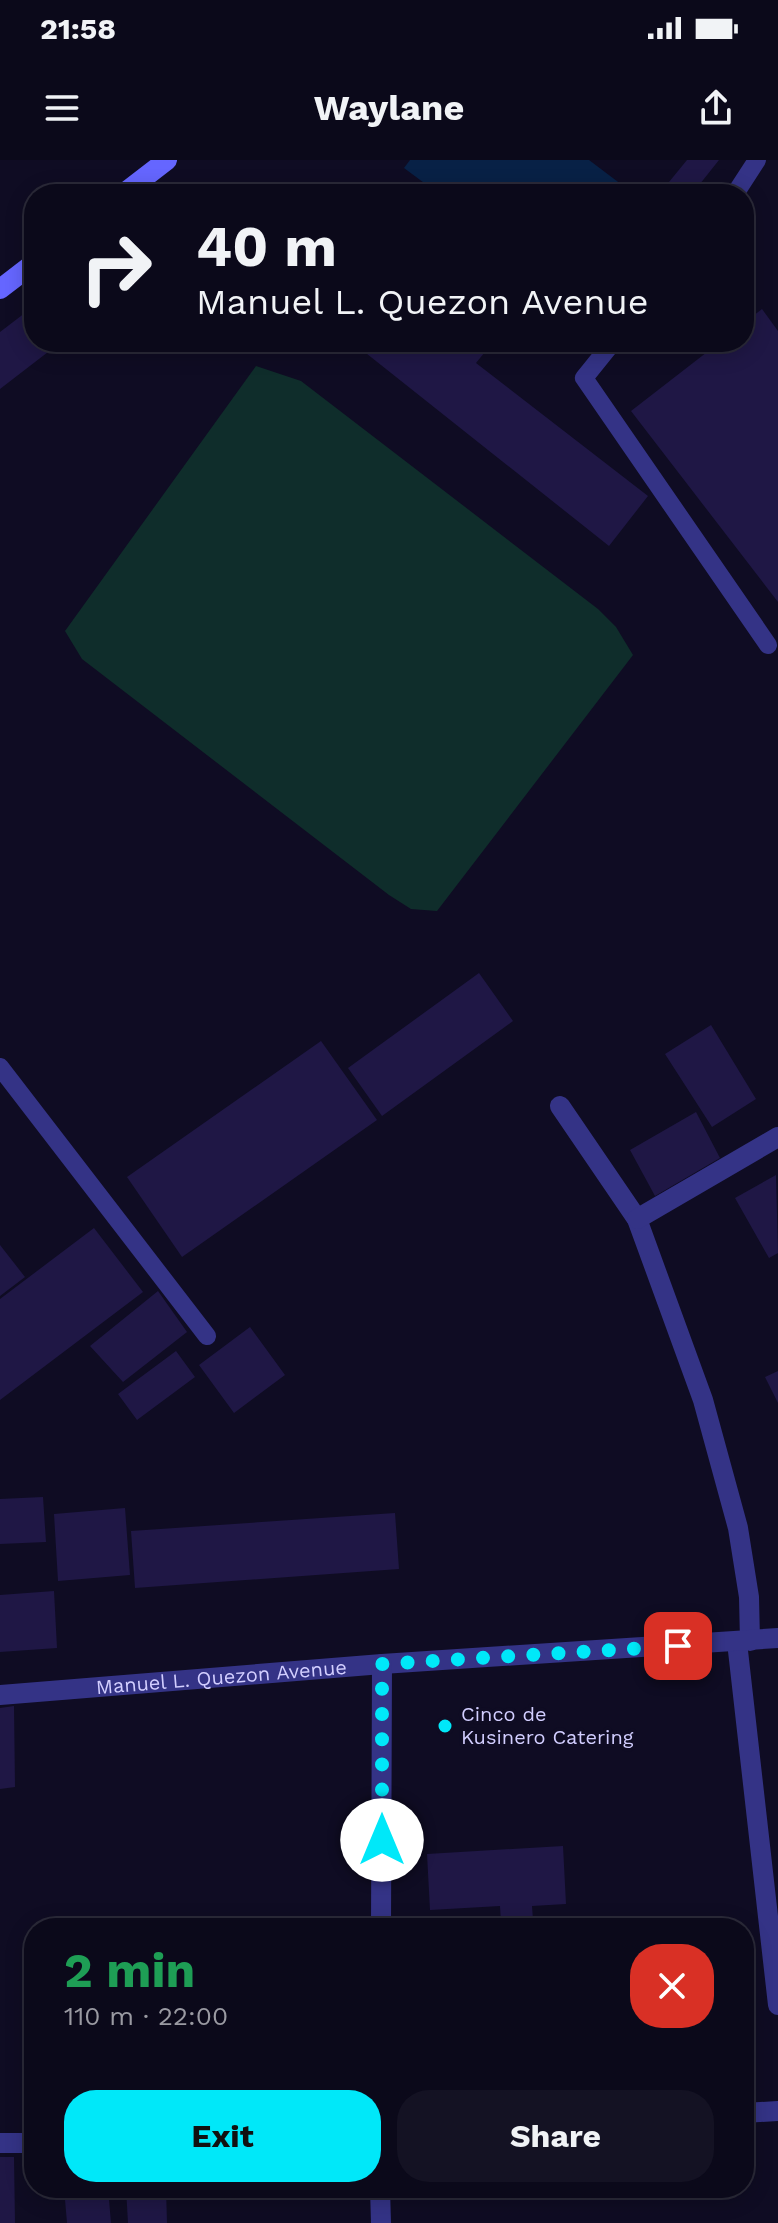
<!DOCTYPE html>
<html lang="en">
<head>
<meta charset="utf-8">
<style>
	:root { --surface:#0b091a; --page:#141223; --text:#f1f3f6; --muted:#9a9aa2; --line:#2b2a39; --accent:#00e8f9 }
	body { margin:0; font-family:"Work Sans",sans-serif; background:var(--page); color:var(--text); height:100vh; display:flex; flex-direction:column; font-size:30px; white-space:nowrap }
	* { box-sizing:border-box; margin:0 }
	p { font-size:26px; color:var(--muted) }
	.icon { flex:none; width:44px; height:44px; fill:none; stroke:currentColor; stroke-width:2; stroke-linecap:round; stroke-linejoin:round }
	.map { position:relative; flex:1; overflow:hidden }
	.details { position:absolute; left:24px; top:1758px; width:730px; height:280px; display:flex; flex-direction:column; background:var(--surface); border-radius:32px; box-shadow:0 4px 20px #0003,0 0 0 2px var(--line) }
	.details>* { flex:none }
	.guide { position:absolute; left:24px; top:24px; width:730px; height:168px; border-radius:32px; box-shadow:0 4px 20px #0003,0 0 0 2px var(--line); background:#0b091a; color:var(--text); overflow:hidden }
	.pin { position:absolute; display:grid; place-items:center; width:68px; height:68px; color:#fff; margin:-34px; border-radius:16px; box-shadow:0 4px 12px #0006 }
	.me { position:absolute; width:88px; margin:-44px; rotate:0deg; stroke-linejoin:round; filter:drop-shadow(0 0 6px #0008) }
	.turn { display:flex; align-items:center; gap:28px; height:168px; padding:0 40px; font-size:36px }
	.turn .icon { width:104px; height:104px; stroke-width:2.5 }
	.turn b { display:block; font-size:56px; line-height:68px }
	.round { display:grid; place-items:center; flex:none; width:84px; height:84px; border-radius:32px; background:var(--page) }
	.head { display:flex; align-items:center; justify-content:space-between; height:136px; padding:0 40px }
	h1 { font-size:48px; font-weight:700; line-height:60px; color:#1e9e55 }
	.primary-button { display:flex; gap:16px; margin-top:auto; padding:16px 40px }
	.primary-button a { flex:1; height:92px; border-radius:32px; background:var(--accent); color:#111; font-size:32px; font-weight:700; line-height:92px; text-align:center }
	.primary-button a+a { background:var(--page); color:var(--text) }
	.status { display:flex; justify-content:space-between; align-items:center; height:56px; padding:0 40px; background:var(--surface); direction:ltr }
	.status svg { height:22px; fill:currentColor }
	header { display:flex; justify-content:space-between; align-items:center; height:104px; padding:0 40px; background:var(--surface); font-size:36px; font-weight:700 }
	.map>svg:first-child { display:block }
</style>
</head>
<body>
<div class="status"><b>21:58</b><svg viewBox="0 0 49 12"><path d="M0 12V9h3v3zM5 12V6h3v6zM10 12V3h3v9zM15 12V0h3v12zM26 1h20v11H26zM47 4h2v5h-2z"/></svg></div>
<header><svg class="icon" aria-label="menu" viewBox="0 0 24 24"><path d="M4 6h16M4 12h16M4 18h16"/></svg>Waylane<svg class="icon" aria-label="share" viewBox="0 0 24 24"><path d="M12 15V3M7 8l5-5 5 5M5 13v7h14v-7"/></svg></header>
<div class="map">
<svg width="778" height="2063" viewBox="0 0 778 2063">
	<rect width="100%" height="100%" fill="#0f0c23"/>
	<path fill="#0f2d2b" d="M256,206L301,221L598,449L616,467L633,495L437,751L411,749L389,735L82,499L65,471Z
		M489,1761V1768H416V1763Z"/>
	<path fill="#082146" d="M410,0H589L634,34H439L404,8Z"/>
	<path fill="#1f1745" d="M687,0H719L692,34H684L669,22Z
		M34,146V182H61L0,229V172Z
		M762,149L778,171V442L631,251L720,182H744V163Z
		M352,182H493L476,203L648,336L609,386Z
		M479,813L513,861L382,956L348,908Z
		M711,865L756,939L712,967L665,894Z
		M321,881L377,960L182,1097L127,1017Z
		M696,952L720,998L655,1036L630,990Z
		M776,1015L778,1093L769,1098L735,1038Z
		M94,1068L143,1132L0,1240V1139Z
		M0,1085L25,1117L0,1136Z
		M158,1131L187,1172L123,1222L90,1186Z
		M250,1167L285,1215L234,1253L199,1205Z
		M176,1191L195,1217L137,1260L118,1234Z
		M778,1211V1243L765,1217Z
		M43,1337L46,1382L0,1384V1339Z
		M125,1348L130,1415L58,1421L54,1354Z
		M395,1353L399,1409L135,1428L131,1371Z
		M54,1431L57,1488L0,1492V1435Z
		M14,1546L15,1627L0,1629V1548Z
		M563,1686L566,1744L532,1746L533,1760L568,1759V1768H498V1764L501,1763L500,1746L430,1750L427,1694Z
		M0,1997H14L15,2063H0Z
		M64,2028H108L111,2063H67Z
		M126,2028H166L167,2063H128Z"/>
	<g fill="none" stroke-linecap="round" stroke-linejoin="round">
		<path stroke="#343386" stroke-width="18" d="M735,34L757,0
			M613,182L584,218L768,485
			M0,907L207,1176"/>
		<g stroke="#343386" stroke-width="20">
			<path d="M560,946L637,1059L703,1240L738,1368L749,1437L750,1481"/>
			<path d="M637,1059L778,977"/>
			<path d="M737,1482L778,1845"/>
			<path id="s1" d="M0,1535L382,1504L778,1478"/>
			<path d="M381,1768L382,1504"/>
			<path d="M744,1953L778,1951"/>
			<path d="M0,1983H34"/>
			<path d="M380,2028L381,2063"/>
		</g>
		<path stroke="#6566ff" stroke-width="20" d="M123,34L167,0
			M0,129L34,103"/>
	</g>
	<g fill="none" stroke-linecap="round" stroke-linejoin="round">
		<path stroke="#00e8f9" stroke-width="14" stroke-dasharray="0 25.2" d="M382,1680V1504L678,1486"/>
	</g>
	<circle fill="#00e8f9" stroke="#0f0c23" stroke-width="3" cx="445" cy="1566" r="8"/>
	<g text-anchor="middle" stroke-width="7" stroke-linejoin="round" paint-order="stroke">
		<g font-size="20" fill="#d2ceff" stroke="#0f0c23">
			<text dy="7" stroke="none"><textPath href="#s1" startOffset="222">Manuel L. Quezon Avenue</textPath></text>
		</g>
		<g font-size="20" fill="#d2ceff" stroke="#0f0c23" text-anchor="start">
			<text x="461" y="1561">Cinco de<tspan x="461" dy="23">Kusinero Catering</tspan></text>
		</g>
	</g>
</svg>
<div class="pin" style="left:678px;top:1486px;background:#d93025"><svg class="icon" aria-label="arrive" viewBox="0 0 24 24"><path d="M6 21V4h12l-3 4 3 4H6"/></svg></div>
<svg class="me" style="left:382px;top:1680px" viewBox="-20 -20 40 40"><circle r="19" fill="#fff"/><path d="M0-13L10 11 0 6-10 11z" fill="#00e8f9"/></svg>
<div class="guide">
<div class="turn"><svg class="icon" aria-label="right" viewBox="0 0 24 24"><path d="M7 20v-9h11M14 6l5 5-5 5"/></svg><div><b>40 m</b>Manuel L. Quezon Avenue</div></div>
</div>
<section class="details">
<div class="head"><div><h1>2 min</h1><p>110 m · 22:00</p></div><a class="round" style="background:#d93025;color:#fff"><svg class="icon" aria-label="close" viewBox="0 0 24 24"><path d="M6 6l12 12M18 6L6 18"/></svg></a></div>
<div class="primary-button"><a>Exit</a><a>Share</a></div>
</section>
</div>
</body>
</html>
